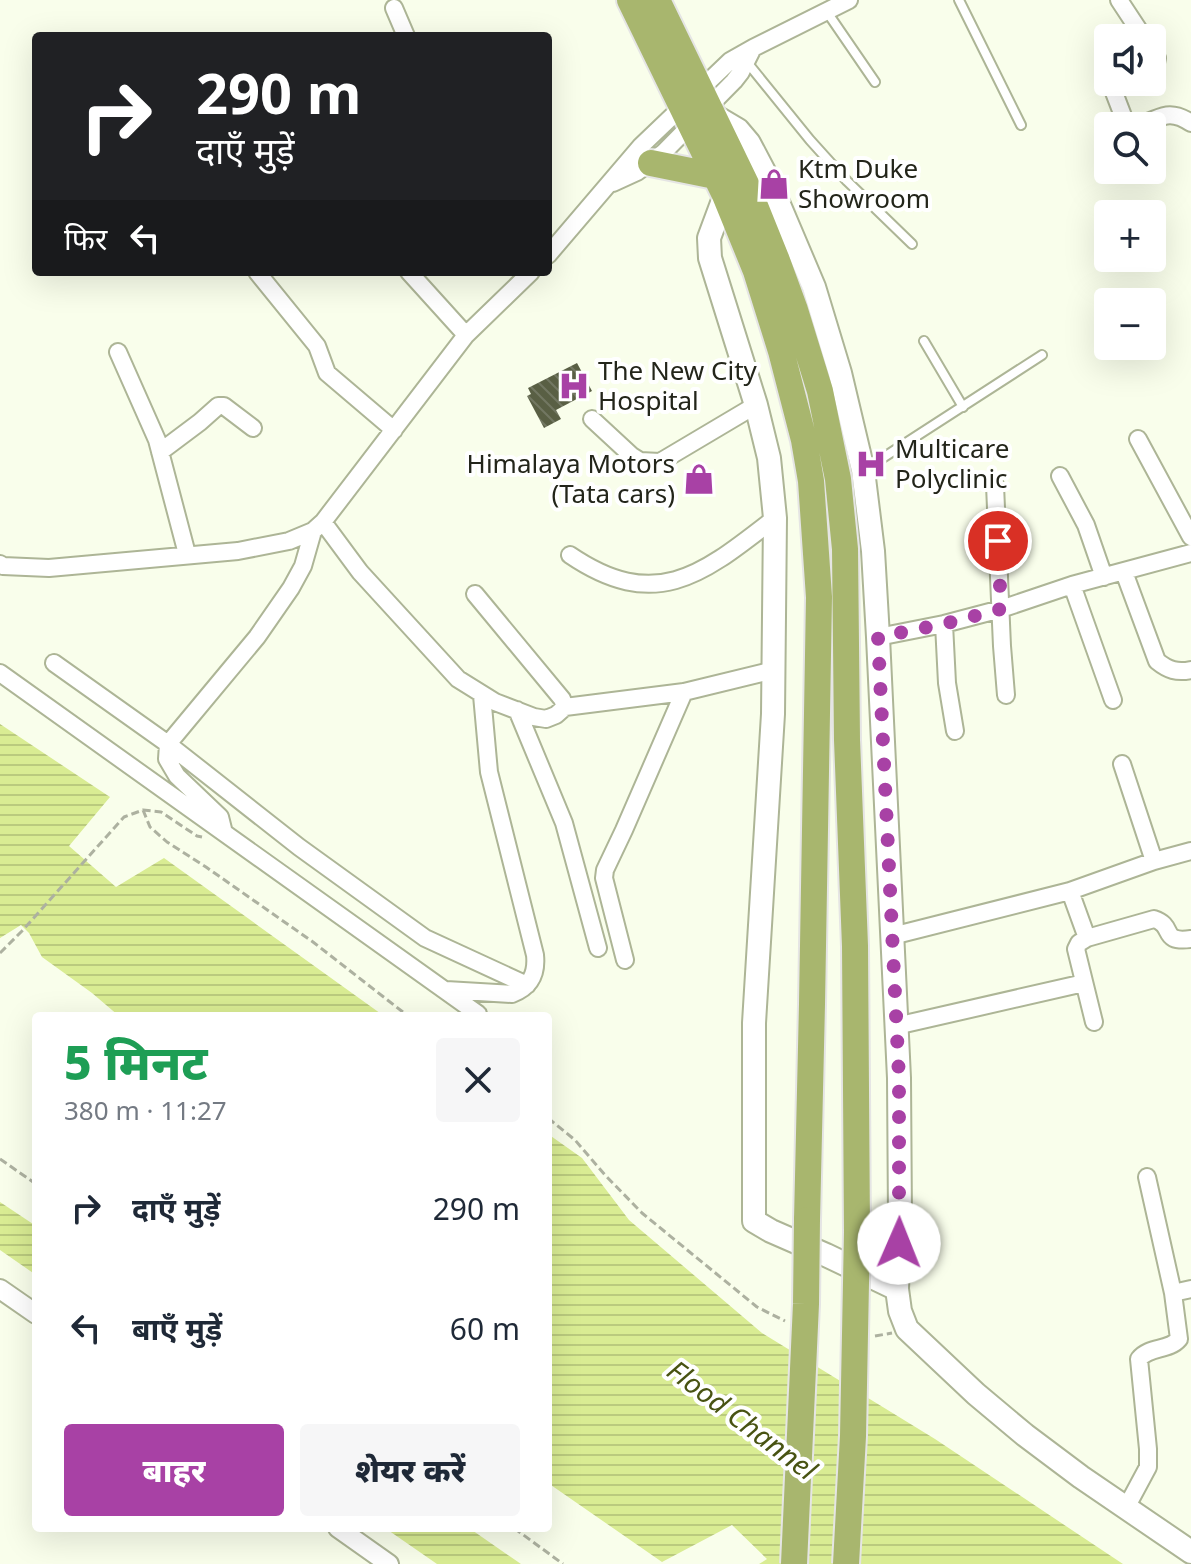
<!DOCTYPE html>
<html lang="hi">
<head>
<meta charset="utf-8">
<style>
	:root { --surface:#fff; --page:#f6f6f7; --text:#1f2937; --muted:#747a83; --accent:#a841a5 }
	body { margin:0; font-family:"Noto Sans","Noto Sans Devanagari",sans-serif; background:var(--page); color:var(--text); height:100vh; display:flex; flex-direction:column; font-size:30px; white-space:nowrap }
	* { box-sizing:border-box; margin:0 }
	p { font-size:26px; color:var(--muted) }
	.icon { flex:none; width:44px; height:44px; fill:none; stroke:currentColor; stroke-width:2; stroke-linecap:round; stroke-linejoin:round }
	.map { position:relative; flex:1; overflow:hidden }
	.sheet { position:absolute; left:32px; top:1012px; width:520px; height:520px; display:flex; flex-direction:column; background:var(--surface); border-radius:8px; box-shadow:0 8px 32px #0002 }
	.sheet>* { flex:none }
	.hud { position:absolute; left:32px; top:32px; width:520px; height:244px; border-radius:8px; box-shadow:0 8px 32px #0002; background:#202124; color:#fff; overflow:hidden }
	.tools { position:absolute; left:1094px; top:24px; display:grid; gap:16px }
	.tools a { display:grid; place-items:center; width:72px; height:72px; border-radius:8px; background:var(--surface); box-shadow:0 8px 32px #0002; font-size:40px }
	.pin { position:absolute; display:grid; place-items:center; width:68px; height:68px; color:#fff; margin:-34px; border:4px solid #fff; border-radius:50%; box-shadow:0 2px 8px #0007 }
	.me { position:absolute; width:88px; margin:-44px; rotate:1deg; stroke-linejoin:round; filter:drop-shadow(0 0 6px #0008) }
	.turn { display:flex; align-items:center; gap:28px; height:168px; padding:0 32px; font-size:36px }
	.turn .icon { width:104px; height:104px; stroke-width:2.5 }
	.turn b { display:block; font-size:56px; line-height:68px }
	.then { display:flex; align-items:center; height:76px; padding:0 32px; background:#0003; gap:16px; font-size:30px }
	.round { display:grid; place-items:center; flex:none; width:84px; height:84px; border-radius:8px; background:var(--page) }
	.overview { display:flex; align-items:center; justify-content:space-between; height:136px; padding:0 32px }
	h1 { font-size:48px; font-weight:800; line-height:60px; color:#1e9e55 }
	.action { display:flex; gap:16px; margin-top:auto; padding:16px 32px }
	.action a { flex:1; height:92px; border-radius:8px; background:var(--accent); color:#fff; font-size:32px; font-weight:800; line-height:92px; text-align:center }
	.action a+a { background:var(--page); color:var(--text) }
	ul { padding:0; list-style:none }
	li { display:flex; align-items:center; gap:24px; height:120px; padding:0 32px }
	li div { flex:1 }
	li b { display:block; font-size:30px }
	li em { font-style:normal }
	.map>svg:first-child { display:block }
</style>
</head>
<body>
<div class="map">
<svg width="1191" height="1564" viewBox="0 0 1191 1564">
	<defs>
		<pattern id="water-rules" width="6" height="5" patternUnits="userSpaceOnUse" patternTransform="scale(2)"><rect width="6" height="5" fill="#d9ec93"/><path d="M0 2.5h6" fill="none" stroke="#baca7e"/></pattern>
		<pattern id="building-back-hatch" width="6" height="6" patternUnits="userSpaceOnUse" patternTransform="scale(2)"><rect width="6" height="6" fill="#595f44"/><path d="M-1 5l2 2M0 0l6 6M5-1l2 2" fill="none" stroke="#727762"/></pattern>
	</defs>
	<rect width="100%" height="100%" fill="#f9feeb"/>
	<path fill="url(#water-rules)" d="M0,724L110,797L69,846L116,887L164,858L384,1016H119L92,993L42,957L29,933L21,925L0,938Z
		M548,1134L582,1158L629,1220L762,1333L935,1439L1123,1564H759L767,1559L732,1525L662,1562L548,1483Z
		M0,1202L36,1226V1275L0,1250Z
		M385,1528H469L521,1564H437Z"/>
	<path fill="url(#building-back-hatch)" d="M577,363L592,391L556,410L561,419L544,428L527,396L531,394L528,388Z"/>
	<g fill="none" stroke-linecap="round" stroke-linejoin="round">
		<defs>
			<path id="service" d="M959,0L1021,125
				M827,12L875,82
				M746,61L810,140L847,181L912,244
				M924,341L963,407
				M864,470L1042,355"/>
			<path id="minor" d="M1119,0L1144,38
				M394,8L406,36
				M1152,49L1157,58L1156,63L1152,66
				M1110,82L1125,121L1129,124C1155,128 1162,103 1191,123
				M613,183L637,172L663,153L734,81L741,72L753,48
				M548,255L641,146L730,61L753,48L849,0
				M257,272L317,346L327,373L394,430
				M409,272L466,335
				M118,352L157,440L187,554
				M592,419L632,456L640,461L660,462L756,405
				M1138,439L1191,537
				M160,452L200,422L218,406H224L253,428
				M1060,476L1086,525L1104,577
				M995,485L1002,646L1006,695
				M323,522L360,572L458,679L495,702L534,717L546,719L556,715L565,707L562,699L475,594
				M570,555C657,614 704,573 775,518
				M0,564L3,566L49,568L238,551L289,541L313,531L323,522L466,335L531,272
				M1124,572L1157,661C1168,670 1177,673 1191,670
				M1072,585L1113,700
				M944,624L947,683L955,731
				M878,637L944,624L1001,609L1072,585L1191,553
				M54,663L168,744L299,847L425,938L527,985
				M0,673L478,1014
				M565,707L684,692L774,670
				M517,710L564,823L598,948
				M1122,764L1154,861
				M223,829L220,817L177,776L167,759L168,744L257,637L291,588L303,566L313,531
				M1070,891L1087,938L1079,943L1076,949L1094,1022
				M892,936L1070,891L1154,861L1191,851
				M1087,938L1154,919C1176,926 1159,943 1191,939
				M625,960L604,878L605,870L624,830L684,692
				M446,990L512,994C530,987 537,974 535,955L489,772L482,695
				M896,1026L1084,983
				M1173,1293L1191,1289
				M1126,1508L1148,1467V1449L1139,1359C1149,1346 1169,1351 1179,1339L1173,1293L1147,1177"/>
			<path id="tertiary" d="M0,1289L36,1314
				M338,1528L389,1564"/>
			<path id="secondary" d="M711,114L738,130L749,143L769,181L814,287L840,373L863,470L873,551L878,637L899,1078L900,1220L897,1289L900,1311L907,1329L976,1394L1025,1435L1081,1477L1191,1552
				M725,195L709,238L710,258L756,405L769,458L775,518L773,714L754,1023V1221L771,1231L826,1255L897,1289"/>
			<path id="trunk" d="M630,0L725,195L756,271L781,351L804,440L811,481L819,597L812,1004L807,1220
				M657,0L747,186L776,258L795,310L820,391L838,479L845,549L847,740L855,946L857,1232
				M651,163L715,176"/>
		</defs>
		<use href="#service" stroke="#adb596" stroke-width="12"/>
		<use href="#minor" stroke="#adb596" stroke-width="20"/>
		<use href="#tertiary" stroke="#adb596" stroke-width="22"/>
		<use href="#secondary" stroke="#adb596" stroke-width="26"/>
		<use href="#trunk" stroke="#e5e5e4" stroke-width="30"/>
		<path stroke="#adb1a0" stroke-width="3" stroke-dasharray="8 4" stroke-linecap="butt" d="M143,810L150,827L167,842L206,867L313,942L408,1016
			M0,953L22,931L124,817L143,810L161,812L197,836L202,837
			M548,1118L575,1140L605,1175L642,1213L757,1307L785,1321
			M0,1159L36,1184
			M875,1336L892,1333
			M514,1528L563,1564"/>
		<use href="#service" stroke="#fff" stroke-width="8"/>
		<use href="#minor" stroke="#fff" stroke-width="16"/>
		<use href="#tertiary" stroke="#fff" stroke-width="18"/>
		<use href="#secondary" stroke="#fff" stroke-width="22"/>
		<use href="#trunk" stroke="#a8b66e" stroke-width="26"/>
		<defs>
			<path id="trunk-bridge" d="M794,1564L806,1304L807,1220
				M846,1564L853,1436L857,1232"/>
		</defs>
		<use href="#trunk-bridge" stroke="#e5e5e4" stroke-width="30" stroke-linecap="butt"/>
		<use href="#trunk-bridge" stroke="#a8b66e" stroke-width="26"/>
	</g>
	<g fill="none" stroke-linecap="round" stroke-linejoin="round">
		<path stroke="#a841a5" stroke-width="14" stroke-dasharray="0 25.2" d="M899,1243V1078L878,637L944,624L1001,609L998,541"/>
	</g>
	<defs>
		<symbol id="shop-bare" viewBox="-9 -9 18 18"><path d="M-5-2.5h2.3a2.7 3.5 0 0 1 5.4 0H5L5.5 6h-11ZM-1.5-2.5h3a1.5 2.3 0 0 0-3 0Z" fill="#a841a5" stroke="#fff" stroke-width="2.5" paint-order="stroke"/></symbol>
		<symbol id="hospital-bare" viewBox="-9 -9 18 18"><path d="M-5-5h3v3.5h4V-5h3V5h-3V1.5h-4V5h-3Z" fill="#a841a5" stroke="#fff" stroke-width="2.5" paint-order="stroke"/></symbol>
	</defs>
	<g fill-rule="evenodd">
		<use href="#shop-bare" x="752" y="162" width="44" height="44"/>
		<use href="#hospital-bare" x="552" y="364" width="44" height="44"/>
		<use href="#hospital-bare" x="849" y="442" width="44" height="44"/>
		<use href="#shop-bare" x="677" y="457" width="44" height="44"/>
	</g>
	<g text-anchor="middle" stroke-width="8" stroke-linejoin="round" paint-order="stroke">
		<g font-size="26" fill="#23251a" stroke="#fff" text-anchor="start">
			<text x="798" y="178">Ktm Duke<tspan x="798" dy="30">Showroom</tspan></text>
			<text x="598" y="380">The New City<tspan x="598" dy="30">Hospital</tspan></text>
			<text x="895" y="458">Multicare<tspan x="895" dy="30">Polyclinic</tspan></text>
			<text x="675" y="473" text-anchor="end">Himalaya Motors<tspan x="675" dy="30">(Tata cars)</tspan></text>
		</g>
		<g font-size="28" font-style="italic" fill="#485312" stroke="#fff">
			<text transform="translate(742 1420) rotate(37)" y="10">Flood Channel</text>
		</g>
	</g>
</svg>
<div class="tools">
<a><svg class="icon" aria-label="sound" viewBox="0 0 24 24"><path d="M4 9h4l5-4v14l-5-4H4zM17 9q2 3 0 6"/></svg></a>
<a><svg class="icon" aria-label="search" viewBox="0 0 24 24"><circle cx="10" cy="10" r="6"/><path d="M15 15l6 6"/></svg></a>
<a>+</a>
<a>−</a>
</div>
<div class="pin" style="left:998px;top:541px;background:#d93025"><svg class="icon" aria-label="arrive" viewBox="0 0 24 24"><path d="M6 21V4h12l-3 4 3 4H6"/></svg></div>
<svg class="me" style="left:899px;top:1243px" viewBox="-20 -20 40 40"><circle r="19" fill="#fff"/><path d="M0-13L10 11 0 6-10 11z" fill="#a841a5"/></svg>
<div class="hud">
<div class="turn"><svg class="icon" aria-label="right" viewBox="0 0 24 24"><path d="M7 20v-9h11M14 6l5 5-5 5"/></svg><div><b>290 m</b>दाएँ मुड़ें</div></div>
<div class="then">फिर<svg class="icon" aria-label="left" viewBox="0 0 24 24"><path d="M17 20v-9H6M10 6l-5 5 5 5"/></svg></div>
</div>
<section class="sheet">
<div class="overview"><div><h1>5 मिनट</h1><p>380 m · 11:27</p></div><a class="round"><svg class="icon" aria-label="close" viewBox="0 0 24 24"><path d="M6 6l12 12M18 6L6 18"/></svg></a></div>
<ul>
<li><svg class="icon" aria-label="right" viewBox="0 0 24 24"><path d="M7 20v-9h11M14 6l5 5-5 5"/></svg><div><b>दाएँ मुड़ें</b></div><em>290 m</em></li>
<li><svg class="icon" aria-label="left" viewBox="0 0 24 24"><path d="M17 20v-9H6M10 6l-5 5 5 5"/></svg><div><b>बाएँ मुड़ें</b></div><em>60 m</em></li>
</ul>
<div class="action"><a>बाहर</a><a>शेयर करें</a></div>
</section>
</div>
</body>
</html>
